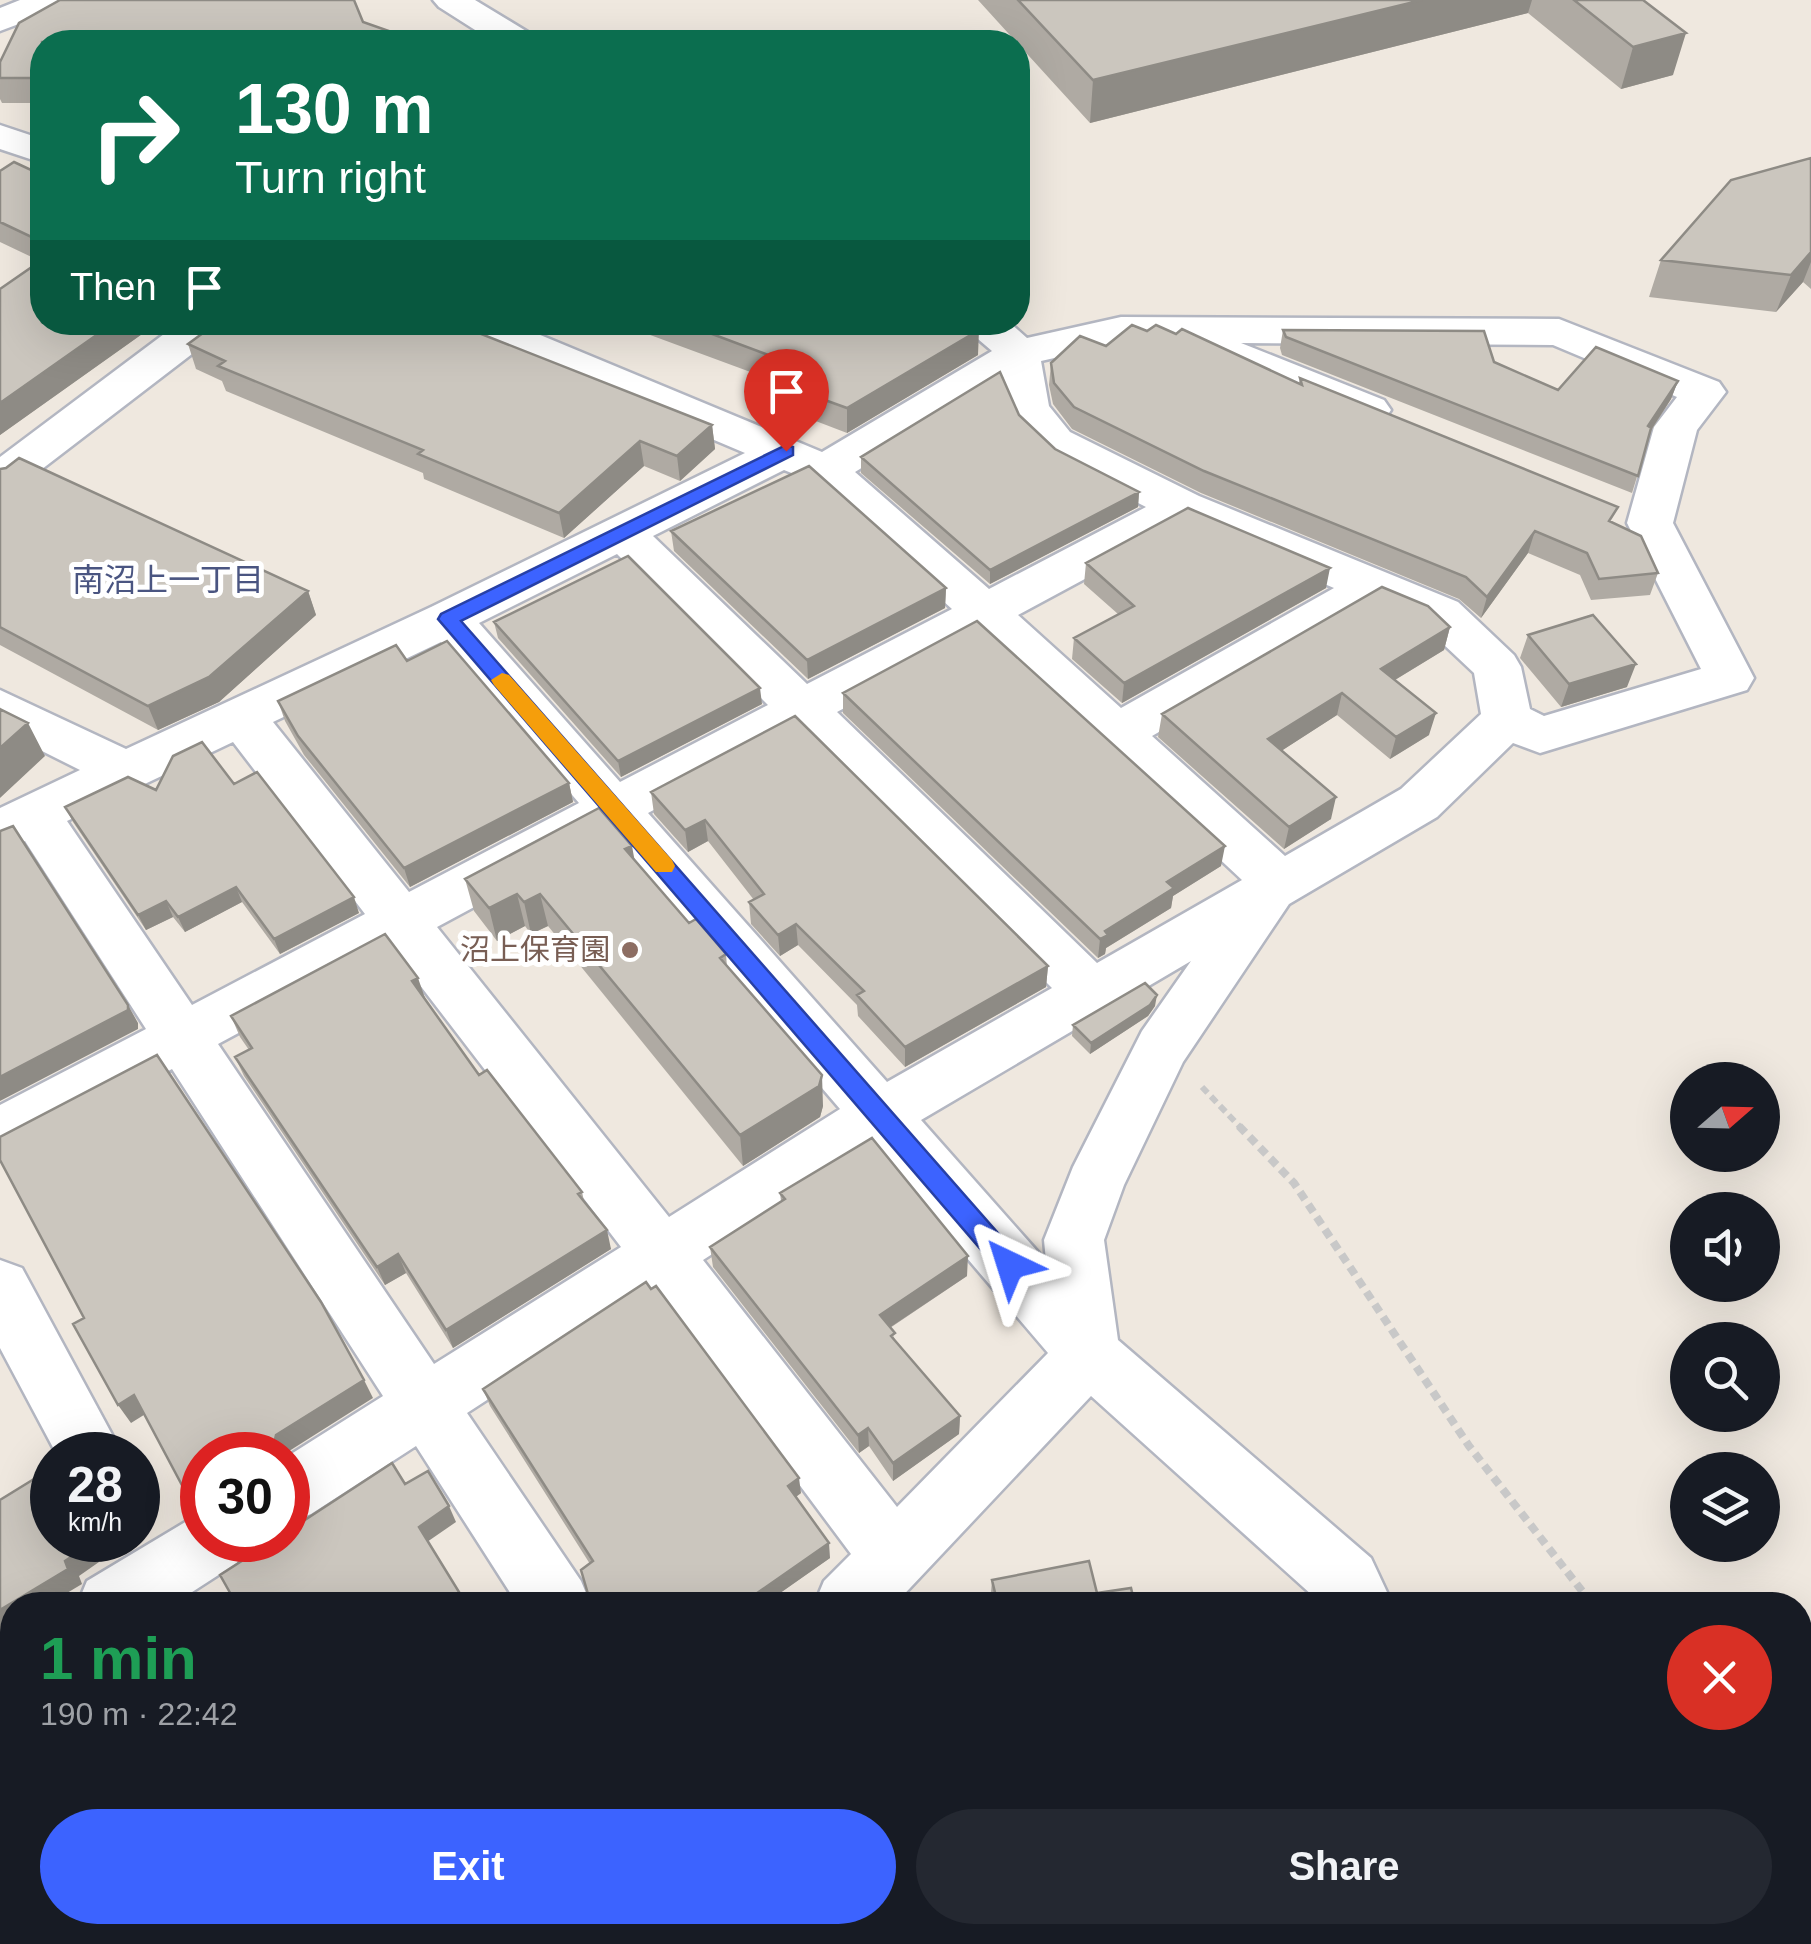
<!DOCTYPE html>
<html lang="en">
<head>
<meta charset="utf-8">
<style>
	:root { --surface:#171b24; --page:#242831; --text:#f1f3f6; --muted:#9ea1a6; --accent:#3c63ff }
	body { margin:0; font-family:Helvetica,"Noto Sans JP",sans-serif; background:var(--page); color:var(--text); height:100vh; display:flex; flex-direction:column; font-size:38px; white-space:nowrap }
	* { box-sizing:border-box; margin:0 }
	p { font-size:32px; color:var(--muted) }
	.icon { flex:none; width:55px; height:55px; fill:none; stroke:currentColor; stroke-width:2; stroke-linecap:round; stroke-linejoin:round }
	.map { position:relative; flex:1; overflow:hidden }
	.details { position:absolute; left:0px; top:1592px; width:1812px; height:352px; display:flex; flex-direction:column; background:var(--surface); border-radius:40px 40px 0 0; box-shadow:0 10px 40px #0002 }
	.details>* { flex:none }
	.guide { position:absolute; left:30px; top:30px; width:1000px; height:305px; border-radius:40px; box-shadow:0 10px 40px #0002; background:#0b6e4f; color:#fff; overflow:hidden }
	.needle { width:65px; rotate:70deg }
	.buttons { position:absolute; left:1670px; top:1062px; display:grid; gap:20px }
	.buttons a { display:grid; place-items:center; width:110px; height:110px; border-radius:50%; background:var(--surface); box-shadow:0 10px 40px #0002; font-size:50px }
	.speed { position:absolute; left:30px; top:1432px; display:flex; gap:20px; font-size:50px; font-weight:700; text-align:center }
	.speed>* { display:grid; place-content:center; width:130px; height:130px; border-radius:50%; background:var(--surface); box-shadow:0 10px 40px #0002; line-height:1 }
	.speed small { font-size:25px; font-weight:400 }
	.speed .limit { border:15px solid #d22; background:#fff; color:#111 }
	.pin { position:absolute; display:grid; place-items:center; width:85px; height:85px; color:#fff; margin:-102px -42px; border-radius:50% 50% 50% 0; rotate:-45deg; box-shadow:0 0 10px #0007 }
	.pin .icon { rotate:45deg }
	.me { position:absolute; width:110px; margin:-55px; rotate:319deg; stroke-linejoin:round; filter:drop-shadow(0 0 8px #0008) }
	.turn { display:flex; align-items:center; gap:35px; height:210px; padding:0 40px; font-size:45px }
	.turn .icon { width:130px; height:130px; stroke-width:2.5 }
	.turn b { display:block; font-size:70px; line-height:85px }
	.then { display:flex; align-items:center; height:95px; padding:0 40px; background:#0003; gap:20px; font-size:38px }
	.round { display:grid; place-items:center; flex:none; width:105px; height:105px; border-radius:52px; background:var(--page) }
	.head { display:flex; align-items:center; justify-content:space-between; height:170px; padding:0 40px }
	h1 { font-size:60px; font-weight:700; line-height:75px; color:#1e9e55 }
	.cta { display:flex; gap:20px; margin-top:auto; padding:20px 40px }
	.cta a { flex:1; height:115px; border-radius:60px; background:var(--accent); color:#fff; font-size:40px; font-weight:700; line-height:115px; text-align:center }
	.cta a+a { background:var(--page); color:var(--text) }
	.map>svg:first-child { display:block }
</style>
</head>
<body>
<div class="map">
<svg width="1811" height="1944" viewBox="0 0 1811 1944">
	<rect width="100%" height="100%" fill="#efe8df"/>
	<g fill="none" stroke-linecap="round" stroke-linejoin="round">
		<defs>
			<path id="minor" d="M20,0H70L64,7L0,31V8Z
				M433,0H475L531,34L536,42H494L439,7Z
				M0,125L42,139V163L0,149Z
				M1121,317L1559,319L1719,382L1726,392L1697,430L1673,523L1754,678L1747,690L1540,753L1513,743L1437,817L1289,904L1183,1062L1124,1185L1104,1240L1118,1340L1371,1558L1393,1605H1323L1091,1396L894,1605H814L824,1581L851,1554L655,1291L467,1413L581,1581L591,1605H518L416,1446L311,1514L288,1523V1456L383,1396L172,1069L21,1150L0,1158V1105L146,1029L25,841L0,850V808L80,770L0,730V690L126,749L431,607L745,453L456,331L450,322H509L822,452L992,351L958,322H1009L1027,338ZM1121,343H1182L1188,352L1369,424L1384,420L1391,410L1384,400L1241,343L1553,345L1677,397L1654,427L1627,523L1701,669L1544,716L1530,709L1521,667L1514,655L1458,602L1199,496L1070,432L1049,406L1041,361ZM1002,381C1015,457 1085,476 1146,507L989,589L855,472ZM784,470L809,480L952,609L807,684L653,536ZM1185,525L1334,588L1121,708L1018,615ZM617,554L768,705L620,782L479,623ZM1376,606L1424,626L1474,673L1481,714L1401,789L1285,856L1152,736ZM980,635L1242,880L1097,963L837,712ZM441,642L579,803L409,892L273,722ZM797,734L1052,988L887,1082L648,813ZM233,742L365,914L192,1005L67,821ZM606,836L840,1109L669,1217L437,927ZM393,950L621,1247L434,1364L218,1044ZM1191,961L1142,1031L1073,1167L1044,1240L1046,1261L921,1120ZM874,1149L1048,1353L897,1507L703,1260Z
				M180,322H228L222,331L16,489L0,494V457Z
				M0,1260L22,1268L123,1455H57L0,1348Z
				M202,1512V1540H246L237,1563L172,1605H77L87,1581Z
				M12,1633V1706L0,1711V1638Z
				M106,1932H193L188,1944H102Z
				M313,1932H389L393,1944H318Z
				M493,1932H574L569,1944H489Z
				M1389,1932H1463L1460,1944H1386Z"/>
		</defs>
		<use href="#minor" stroke="#b3b6c1" stroke-width="5"/>
		<path stroke="#c8c8c8" stroke-width="6" stroke-dasharray="8 5" stroke-linecap="butt" d="M1202,1087L1242,1129"/>
		<path stroke="#c8c8c8" stroke-width="8" stroke-dasharray="9 6" stroke-linecap="butt" d="M1239,1126L1294,1183L1469,1446L1593,1605
			M1800,1740L1811,1737"/>
		<use href="#minor" fill="#fff" fill-rule="evenodd"/>
	</g>
	<path fill="#afaaa3" d="M60,0H354L363,22L420,42H42V103H2L0,99V62L19,23Z
		M978,0H1643L1673,75L1621,89L1528,13L1090,123Z
		M1811,158V289L1803,282L1776,312L1649,297L1661,260Z
		M0,171L42,175V322H159L0,435V289L40,261L0,242Z
		M615,322H967L978,355L847,433L787,410L786,385Z
		M1283,330L1494,362L1558,390L1678,381L1671,399L1651,431L1632,493L1282,355L1280,348Z
		M1147,331L1176,334L1299,383L1300,378L1612,523L1658,573L1650,595L1591,600L1580,575L1528,553L1481,618L1459,599L1201,493L1072,429L1053,404L1049,385L1051,363Z
		M188,344L712,425L715,449L680,481L644,466L564,538L424,479L423,473L226,391L222,381L196,369Z
		M1019,415L1055,449L1139,492L1138,507L990,584L861,473V457Z
		M0,469L308,591L316,615L219,702L158,730L0,645Z
		M671,531L946,588L945,608L808,679L674,551Z
		M1086,563L1326,588L1122,703L1072,659L1074,638L1118,614L1084,584Z
		M494,622L762,704L621,777L498,638Z
		M1450,627L1444,650L1395,680L1429,735L1390,759L1337,715L1281,751L1331,819L1284,849L1158,737L1162,714Z
		M1528,635L1627,687L1561,707L1520,658Z
		M407,661L569,783L573,802L410,887L304,755L285,721L278,701Z
		M843,693L1221,866L1173,896L1171,908L1106,948L1105,954L1098,958L843,713Z
		M234,784L359,913L280,954L242,902L185,932L173,917L146,930L73,822L65,807L156,790Z
		M651,792L1048,966L1046,987L905,1067L858,1016L857,1005L798,945L780,956L751,924L749,902L754,900L708,841L688,852L654,814Z
		M634,860L689,923L726,954L727,967L823,1106L820,1117L743,1166L548,926L531,934L525,926L497,941L474,911L465,879Z
		M425,998L479,1075L582,1192L584,1201L611,1249L453,1348L406,1273L385,1285L244,1076L235,1057L249,1050L240,1037L231,1016Z
		M1155,1006L1148,1016L1090,1054L1072,1036L1073,1025Z
		M780,1193L967,1276L890,1328L895,1340L960,1416L959,1434L893,1481L869,1446L859,1453L713,1267L710,1247L781,1201Z
		M483,1389L801,1493L796,1497L830,1558L763,1605H533L588,1594L590,1564L490,1406Z
		M992,1580L1097,1593L1135,1605H990Z
		M834,1932H854L845,1943Z"/>
	<path fill="#8e8b85" d="M1422,0H1532L1528,13L1090,123L1093,80Z
		M1686,33L1673,75L1621,89L1633,47Z
		M1028,176L1027,200L1018,202V179Z
		M1811,252V262L1803,282L1776,312L1791,275Z
		M115,322H159L0,435V403Z
		M979,330L978,355L847,433V408Z
		M1678,381L1671,399L1642,444L1648,426Z
		M712,425L715,449L680,481L677,456Z
		M640,441L644,466L564,538L559,513Z
		M1139,492L1138,507L990,584V570Z
		M1535,531L1528,553L1481,618L1487,597Z
		M1330,568L1326,588L1122,703L1124,683Z
		M946,588L945,608L808,679L807,660Z
		M308,591L316,615L219,702L158,730L148,706Z
		M1450,627L1444,650L1375,692L1381,669Z
		M1636,664L1627,687L1561,707L1569,684Z
		M760,688L762,704L621,777L618,761Z
		M1342,693L1337,715L1264,762L1268,739Z
		M1436,713L1429,735L1390,759L1396,737Z
		M28,723L45,756L0,798V748Z
		M569,783L573,802L410,887L404,868Z
		M1336,797L1331,819L1284,849L1289,827Z
		M705,820L708,841L688,852L685,830Z
		M632,846L638,879L625,849Z
		M1225,846L1221,866L1173,896L1171,908L1106,948L1105,954L1098,958L1100,939L1105,931L1167,882Z
		M236,887L242,902L185,932L178,917Z
		M517,894L525,926L497,941L489,908Z
		M540,894L548,926L531,934L524,902Z
		M354,897L359,913L280,954L274,939Z
		M166,901L173,917L146,930L138,915Z
		M796,924L798,945L780,956L778,935Z
		M1048,966L1046,987L905,1067V1047Z
		M418,978L425,998L412,981Z
		M1157,995L1155,1006L1148,1016L1090,1054L1091,1043Z
		M128,1005L138,1023V1029L0,1101V1077Z
		M822,1075L823,1106L820,1117L743,1166L740,1135Z
		M607,1230L611,1249L453,1348L446,1330Z
		M398,1254L406,1273L385,1285L377,1267Z
		M968,1256L967,1276L880,1334V1315Z
		M364,1380L373,1398L286,1453V1455H256L276,1435Z
		M134,1395L147,1413L131,1423L118,1405Z
		M960,1416L959,1434L893,1481V1463Z
		M868,1428L869,1446L859,1453L858,1435Z
		M202,1477V1502L196,1506L184,1489Z
		M799,1478L801,1493L790,1501L788,1486Z
		M449,1506L456,1522L427,1542L419,1527Z
		M83,1540H88L99,1562L79,1576L82,1584L47,1605H12V1626L0,1634V1610L65,1561Z
		M829,1543L830,1558L763,1605H740Z
		M62,1932H91L76,1944H47Z
		M268,1932H273L280,1944H275Z
		M444,1932H462L452,1943Z
		M844,1932H854L845,1943Z"/>
	<path fill="#cbc6be" stroke="#8e8b85" stroke-width="2.5" d="M60,0H354L363,22L420,42H42V78H0V62L19,23Z
		M1018,0H1422L1093,80Z
		M1574,0H1643L1686,33L1633,47Z
		M1811,158V252L1791,275L1661,260L1731,180Z
		M14,162L42,175V242L0,222V171Z
		M1018,164L1028,176L1018,179Z
		M42,260V322H115L0,403V289Z
		M218,322H451L712,425L677,456L640,441L559,513L418,454L423,450L218,366L225,361L188,344Z
		M680,322H967L979,330L847,408L786,386L803,368Z
		M1132,325L1147,331L1156,325L1176,334L1182,329L1302,385L1300,378L1618,507L1609,521L1641,536L1658,573L1599,579L1587,553L1535,531L1487,597L1466,577L1204,471L1074,407L1054,383L1051,363L1080,336L1106,346Z
		M1283,330L1484,331L1494,362L1558,390L1596,347L1678,381L1648,426L1651,428L1638,476L1286,337Z
		M1000,372L1019,415L1055,449L1139,492L990,570L861,457Z
		M19,458L308,591L209,677L148,706L0,627V469L6,468Z
		M809,466L946,588L807,660L671,531Z
		M1188,508L1330,568L1124,683L1074,638L1134,606L1086,563Z
		M628,556L760,688L618,761L494,622Z
		M1382,587L1428,606L1450,627L1381,669L1436,713L1396,737L1342,693L1268,739L1336,797L1289,827L1162,714Z
		M1593,615L1636,664L1569,684L1528,635Z
		M977,621L1225,846L1167,882L1174,888L1105,931L1108,935L1100,939L843,693Z
		M447,641L569,783L404,868L298,736L278,701L396,645L407,661Z
		M0,709L28,723L0,748Z
		M795,716L1048,966L905,1047L857,995L864,991L796,924L778,935L749,902L764,894L705,820L685,830L651,792Z
		M202,742L234,784L257,772L354,897L274,939L236,887L178,917L166,901L138,915L65,807L128,777L156,790L173,756Z
		M599,808L632,846L625,849L689,923L696,919L726,954L720,958L822,1075L819,1086L740,1135L540,894L524,902L517,894L489,908L465,879Z
		M13,826L128,1005V1010L0,1077V831Z
		M385,934L418,978L412,981L479,1075L487,1070L582,1192L578,1194L607,1230L446,1330L398,1254L377,1267L235,1057L252,1048L231,1016Z
		M1145,983L1157,995L1150,1005L1091,1043L1073,1025Z
		M157,1055L321,1302L364,1380L276,1435L274,1444L256,1455H202V1477L184,1489L134,1395L118,1405L73,1324L84,1318L0,1160V1137Z
		M872,1138L968,1256L880,1315L895,1333L891,1336L960,1416L893,1463L868,1428L858,1435L710,1247L785,1199L780,1193Z
		M646,1282L651,1289L656,1286L799,1478L788,1486L829,1543L740,1605H615L614,1603L611,1605H533L548,1594H588L581,1570L593,1561L483,1389Z
		M392,1463L405,1484L428,1471L449,1506L419,1527L467,1605H237L220,1575L274,1540H288V1531Z
		M47,1471L52,1482V1540H83L86,1547L65,1561L68,1569L0,1610V1500Z
		M1089,1561L1097,1593L1131,1588L1135,1605H998L992,1580Z
		M501,1597L506,1605H489Z
		M12,1723V1932H62L47,1944H0V1731Z
		M202,1932H268L275,1944H187Z
		M1032,1932H1190L1206,1941L1205,1944H1028Z"/>
	<path fill="#3c63ff" stroke="#2740a6" stroke-width="2.5" d="M786,445L793,447V455L461,621L1019,1257L1022,1265L1019,1273L1010,1276L1001,1273L438,619L441,614Z"/>
	<path fill="#f59e0b" d="M502,673L509,675L672,860L675,866L672,872H656L494,685L491,680Z"/>
	<circle fill="#8d6e63" stroke="#fff" stroke-width="4" cx="630" cy="950" r="10"/>
	<g text-anchor="middle" stroke-width="10" stroke-linejoin="round" paint-order="stroke">
		<g font-size="30" fill="#785e54" stroke="#fff" text-anchor="end">
			<text x="610" y="960">沼上保育園</text>
		</g>
		<g font-size="32" fill="#4a5581" stroke="#fff">
			<text x="168" y="591">南沼上一丁目</text>
		</g>
	</g>
</svg>
<div class="buttons">
<a><svg class="needle" viewBox="-14 -14 28 28"><path d="M0-13l5 13h-10z" fill="#e53935"/><path d="M0 13l5-13h-10z" fill="#9ea1a6"/></svg></a>
<a><svg class="icon" aria-label="sound" viewBox="0 0 24 24"><path d="M4 9h4l5-4v14l-5-4H4zM17 9q2 3 0 6"/></svg></a>
<a><svg class="icon" aria-label="search" viewBox="0 0 24 24"><circle cx="10" cy="10" r="6"/><path d="M15 15l6 6"/></svg></a>
<a><svg class="icon" aria-label="layers" viewBox="0 0 24 24"><path d="M12 4l9 5-9 5-9-5zM3 14l9 5 9-5"/></svg></a>
</div>
<div class="speed"><div>28<small>km/h</small></div><div class="limit">30</div></div>
<div class="pin" style="left:786px;top:451px;background:#d93025"><svg class="icon" aria-label="arrive" viewBox="0 0 24 24"><path d="M6 21V4h12l-3 4 3 4H6"/></svg></div>
<svg class="me" style="left:1010px;top:1265px" viewBox="-20 -20 40 40"><path d="M0-17L14 15 0 8-14 15z" fill="#3c63ff" stroke="#fff" stroke-width="4"/></svg>
<div class="guide">
<div class="turn"><svg class="icon" aria-label="right" viewBox="0 0 24 24"><path d="M7 20v-9h11M14 6l5 5-5 5"/></svg><div><b>130 m</b>Turn right</div></div>
<div class="then">Then<svg class="icon" aria-label="arrive" viewBox="0 0 24 24"><path d="M6 21V4h12l-3 4 3 4H6"/></svg></div>
</div>
<section class="details">
<div class="head"><div><h1>1 min</h1><p>190 m · 22:42</p></div><a class="round" style="background:#d93025;color:#fff"><svg class="icon" aria-label="close" viewBox="0 0 24 24"><path d="M6 6l12 12M18 6L6 18"/></svg></a></div>
<div class="cta"><a>Exit</a><a>Share</a></div>
</section>
</div>
</body>
</html>
